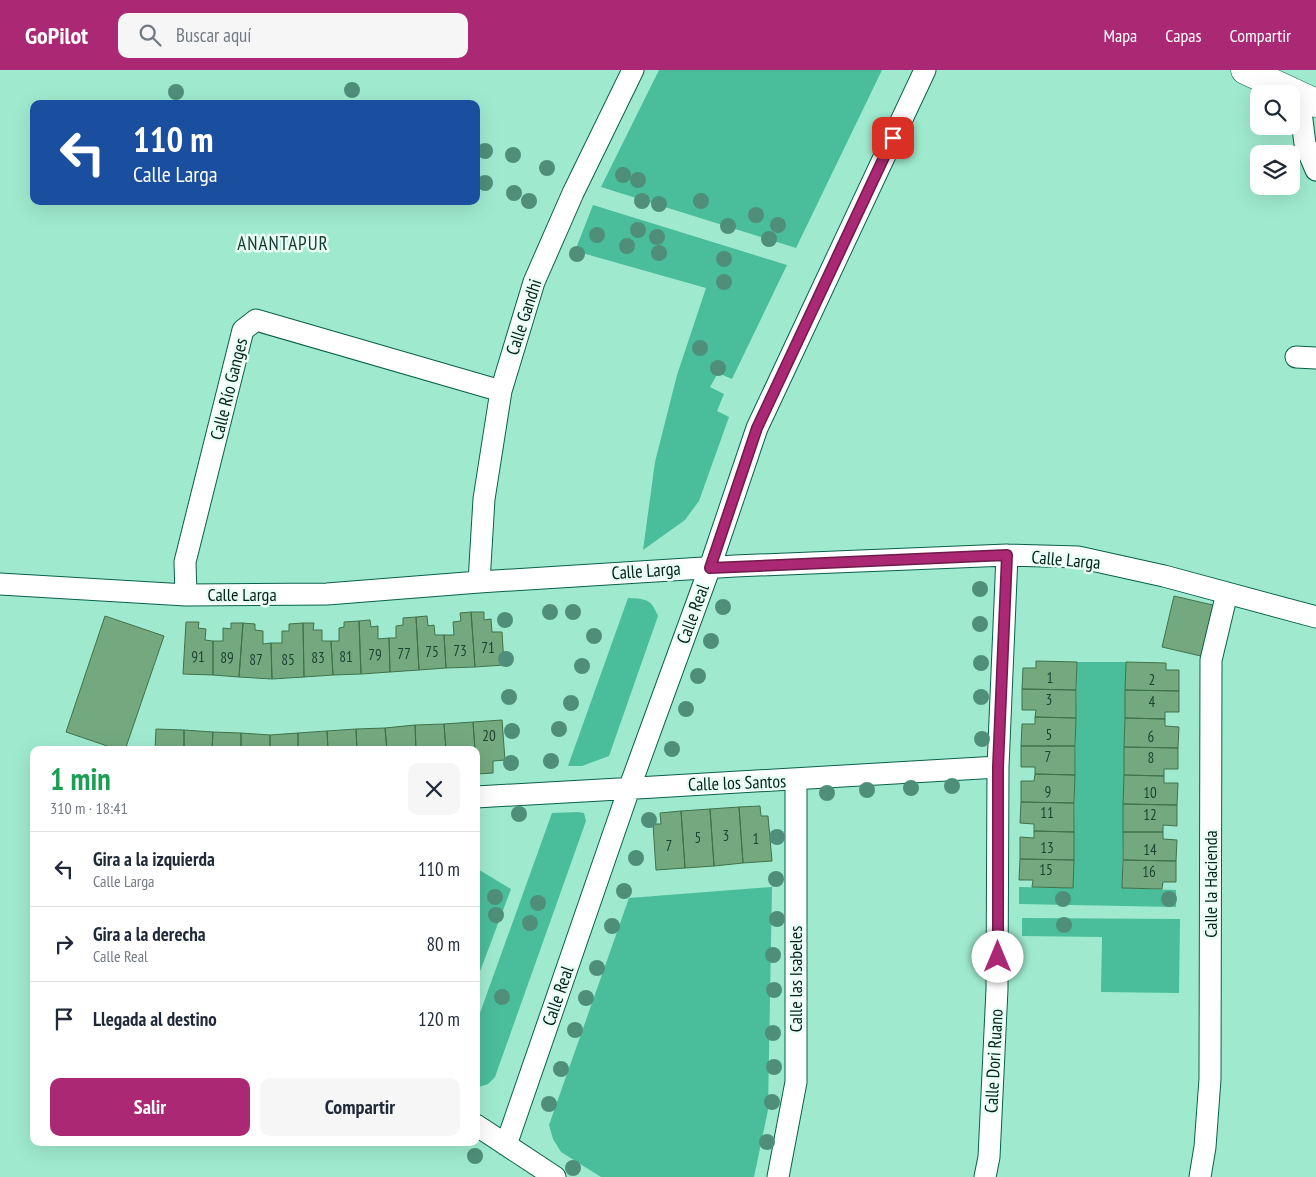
<!DOCTYPE html>
<html lang="es">
<head>
<meta charset="utf-8">
<style>
	:root { --surface:#fff; --page:#f6f6f7; --text:#1f2937; --muted:#747a83; --line:#e0e1e3; --accent:#ab2974 }
	body { margin:0; font-family:"PT Sans Narrow",sans-serif; background:var(--page); color:var(--text); height:100vh; display:flex; flex-direction:column; font-size:19px; white-space:nowrap }
	* { box-sizing:border-box; margin:0 }
	p { font-size:16px; color:var(--muted) }
	.icon { flex:none; width:28px; height:28px; fill:none; stroke:currentColor; stroke-width:2; stroke-linecap:round; stroke-linejoin:round }
	.map { position:relative; flex:1; overflow:hidden }
	.side { position:absolute; left:30px; top:676px; width:450px; height:400px; display:flex; flex-direction:column; background:var(--surface); border-radius:10px; box-shadow:0 5px 20px #0002 }
	.side>* { flex:none }
	.banner { position:absolute; left:30px; top:30px; width:450px; height:105px; border-radius:10px; box-shadow:0 5px 20px #0002; background:#1a4fa0; color:#fff; overflow:hidden }
	.fabs { position:absolute; left:1250px; top:15px; display:grid; gap:10px }
	.fabs a { display:grid; place-items:center; width:50px; height:50px; border-radius:10px; background:var(--surface); box-shadow:0 5px 20px #0002; font-size:25px }
	.pin { position:absolute; display:grid; place-items:center; width:42px; height:42px; color:#fff; margin:-21px; border-radius:10px; box-shadow:0 2px 8px #0006 }
	.me { position:absolute; width:55px; margin:-28px; rotate:0deg; stroke-linejoin:round; filter:drop-shadow(0 0 4px #0008) }
	.turn { display:flex; align-items:center; gap:18px; height:105px; padding:0 20px; font-size:22px }
	.turn .icon { width:65px; height:65px; stroke-width:2.5 }
	.turn b { display:block; font-size:35px; line-height:42px }
	.round { display:grid; place-items:center; flex:none; width:52px; height:52px; border-radius:10px; background:var(--page) }
	.head { display:flex; align-items:center; justify-content:space-between; height:85px; padding:0 20px }
	h1 { font-size:30px; font-weight:800; line-height:38px; color:#1e9e55 }
	.primary-button { display:flex; gap:10px; margin-top:auto; padding:10px 20px }
	.primary-button a { flex:1; height:58px; border-radius:10px; background:var(--accent); color:#fff; font-size:20px; font-weight:800; line-height:58px; text-align:center }
	.primary-button a+a { background:var(--page); color:var(--text) }
	ul { padding:0; list-style:none }
	li { display:flex; align-items:center; gap:15px; height:75px; padding:0 20px; border-top:1px solid var(--line) }
	li div { flex:1 }
	li b { display:block; font-size:19px }
	li em { font-style:normal }
	header { display:flex; align-items:center; gap:30px; box-sizing:border-box; height:70px; padding:0 25px; background:var(--accent); color:#fff }
	header strong { font-size:24px }
	nav { display:flex; gap:28px; margin-inline-start:auto; font-size:18px }
	.search { width:350px; height:45px; background:var(--page); display:flex; align-items:center; gap:12px; box-sizing:border-box; padding:0 18px; border-radius:10px; color:var(--muted); font-size:19px }
	.map>svg:first-child { display:block }
</style>
</head>
<body>
<header>
<strong>GoPilot</strong>
<div class="search"><svg class="icon" aria-label="search" viewBox="0 0 24 24"><circle cx="10" cy="10" r="6"/><path d="M15 15l6 6"/></svg>Buscar aquí</div>
<nav><a>Mapa</a><a>Capas</a><a>Compartir</a></nav>
</header>
<div class="map">
<svg width="1316" height="1107" viewBox="0 0 1316 1107">
	<rect width="100%" height="100%" fill="#9feacf"/>
	<path fill="#4abd9b" d="M659,0H882L796,178L601,117Z
		M593,135L787,195L732,309L718,303L710,317L724,324L717,341L729,347L699,431L685,450L643,480L655,392L677,305L706,218L575,181Z
		M628,528C647,529 651,529 658,546L609,686L582,696H568Z
		M1077,592H1126L1122,818L1176,820V837L1019,834V817L1073,818Z
		M578,742L584,743L586,751L495,1007L488,1014L476,1018V954L552,743Z
		M476,798L511,819L476,912Z
		M772,817L768,1040L754,1107H601L561,1082L553,1069L549,1055L629,828Z
		M1022,848L1180,849L1179,923L1101,922L1102,867L1022,866Z"/>
	<path fill="#74a97f" stroke="#3f724b" d="M1174,526L1217,536L1205,587L1162,577Z
		M471,542H484V550L491,549L492,562H502L504,595L475,597Z
		M471,542L475,597L446,598L444,565H454L453,552L461,551L460,543Z
		M105,546L164,566L125,680H119L66,662Z
		M427,546L428,556L434,555L435,565H444L446,598L419,600L416,547Z
		M416,547L419,600L390,602L389,568H396V556L403,555V548Z
		M370,550L371,557L378,556V569L389,568L390,602L361,604L359,551Z
		M359,551L361,604L333,605L331,571H339V558L344,557V552Z
		M186,552H199L198,558L206,559L205,570L213,571V605L183,604Z
		M231,553H243L239,607L213,605V571H223V558L231,559Z
		M243,553L255,554V560L263,561V574L271,573L272,609L239,607Z
		M303,553H314L313,560H322V571H331L333,605L304,607Z
		M303,553L304,607L272,609L271,573H282V561H289V554Z
		M1036,591L1077,592L1076,620L1022,619L1023,598H1036Z
		M1126,592L1166,593V600H1179V621L1125,620Z
		M1022,619L1076,620V648L1035,647L1036,640H1022Z
		M1125,620L1179,621V642H1165V649L1125,648Z
		M1035,647L1076,648L1075,676H1021L1022,654H1035Z
		M1125,648L1165,649V656L1179,657L1178,678L1124,677Z
		M502,650L505,690L493,691V703L477,704L476,680H475L473,652Z
		M473,652L475,680H446L444,654Z
		M444,654L446,680H416L415,655Z
		M415,655L416,680H387L385,658Z
		M385,658L387,680H357L356,659Z
		M156,659L184,660V680H155Z
		M356,659L357,680H328L327,661Z
		M184,660L213,662L212,680H184Z
		M327,661L328,680H298V663Z
		M213,662L241,663V680H212Z
		M241,663L270,665V680H241Z
		M298,663V680H270V665Z
		M1021,676H1075V705L1035,704V697H1021Z
		M1124,677L1178,678V699H1164V706L1124,705Z
		M1035,704L1075,705L1074,733L1021,732V711H1034Z
		M1124,705L1164,706V713H1178L1177,735L1123,734Z
		M1021,732L1074,733V762L1034,761V754L1020,753Z
		M1123,734L1177,735V756L1163,755V762H1123Z
		M760,736L761,746H768L772,791L743,793L739,737Z
		M739,737L743,793L714,796L710,739Z
		M710,739L714,796L685,798L681,741Z
		M681,741L685,798L656,800L653,754H661L660,743Z
		M1034,761L1074,762V790L1020,789V767L1034,768Z
		M1123,762H1163V769L1177,770L1176,791L1123,790Z
		M1020,789L1074,790L1073,818L1032,817L1033,810H1019Z
		M1123,790L1176,791V812H1163L1162,819L1122,818Z"/>
	<g fill="none" stroke-linecap="round" stroke-linejoin="round">
		<defs>
			<path id="street" d="M1299,26L1305,74L1316,100
				M1296,287L1316,288
				M479,512L484,429L501,321L534,212L573,123L633,0
				M0,514L186,525L327,524L479,512L735,496L1007,485L1078,487L1164,506L1316,547
				M186,525L185,492L243,260L256,250L501,321
				M476,727C650,717 824,708 998,697
				M476,1055L555,1107
				M506,1075L629,719L710,497L757,358L925,0
				M778,1107L796,1012V710
				M985,1107L989,1087L997,919L998,697L1007,485
				M1200,1107L1205,1077L1210,1009L1211,590L1227,523"/>
			<path id="secondary" d="M1245,0L1316,33"/>
		</defs>
		<use href="#street" stroke="#08604a" stroke-width="23"/>
		<use href="#secondary" stroke="#08604a" stroke-width="29"/>
		<use href="#street" stroke="#fff" stroke-width="21"/>
		<use href="#secondary" stroke="#fff" stroke-width="28"/>
	</g>
	<g fill="#4f8f7a">
		<circle cx="352" cy="20" r="8"/>
		<circle cx="176" cy="22" r="8"/>
		<circle cx="485" cy="81" r="8"/>
		<circle cx="513" cy="85" r="8"/>
		<circle cx="547" cy="98" r="8"/>
		<circle cx="623" cy="105" r="8"/>
		<circle cx="638" cy="110" r="8"/>
		<circle cx="485" cy="113" r="8"/>
		<circle cx="514" cy="123" r="8"/>
		<circle cx="529" cy="131" r="8"/>
		<circle cx="642" cy="131" r="8"/>
		<circle cx="701" cy="131" r="8"/>
		<circle cx="659" cy="134" r="8"/>
		<circle cx="756" cy="145" r="8"/>
		<circle cx="778" cy="155" r="8"/>
		<circle cx="728" cy="156" r="8"/>
		<circle cx="638" cy="160" r="8"/>
		<circle cx="597" cy="165" r="8"/>
		<circle cx="657" cy="167" r="8"/>
		<circle cx="769" cy="169" r="8"/>
		<circle cx="627" cy="176" r="8"/>
		<circle cx="659" cy="183" r="8"/>
		<circle cx="577" cy="184" r="8"/>
		<circle cx="724" cy="189" r="8"/>
		<circle cx="724" cy="212" r="8"/>
		<circle cx="700" cy="278" r="8"/>
		<circle cx="718" cy="298" r="8"/>
		<circle cx="980" cy="519" r="8"/>
		<circle cx="723" cy="537" r="8"/>
		<circle cx="550" cy="542" r="8"/>
		<circle cx="573" cy="542" r="8"/>
		<circle cx="505" cy="550" r="8"/>
		<circle cx="980" cy="554" r="8"/>
		<circle cx="594" cy="566" r="8"/>
		<circle cx="711" cy="571" r="8"/>
		<circle cx="506" cy="589" r="8"/>
		<circle cx="981" cy="593" r="8"/>
		<circle cx="582" cy="596" r="8"/>
		<circle cx="698" cy="606" r="8"/>
		<circle cx="509" cy="627" r="8"/>
		<circle cx="981" cy="627" r="8"/>
		<circle cx="571" cy="633" r="8"/>
		<circle cx="686" cy="639" r="8"/>
		<circle cx="559" cy="659" r="8"/>
		<circle cx="512" cy="661" r="8"/>
		<circle cx="982" cy="669" r="8"/>
		<circle cx="672" cy="679" r="8"/>
		<circle cx="551" cy="691" r="8"/>
		<circle cx="511" cy="693" r="8"/>
		<circle cx="952" cy="716" r="8"/>
		<circle cx="911" cy="718" r="8"/>
		<circle cx="867" cy="720" r="8"/>
		<circle cx="827" cy="723" r="8"/>
		<circle cx="519" cy="744" r="8"/>
		<circle cx="649" cy="750" r="8"/>
		<circle cx="777" cy="767" r="8"/>
		<circle cx="636" cy="788" r="8"/>
		<circle cx="776" cy="809" r="8"/>
		<circle cx="624" cy="821" r="8"/>
		<circle cx="495" cy="827" r="8"/>
		<circle cx="1063" cy="829" r="8"/>
		<circle cx="1169" cy="829" r="8"/>
		<circle cx="538" cy="833" r="8"/>
		<circle cx="496" cy="845" r="8"/>
		<circle cx="777" cy="849" r="8"/>
		<circle cx="530" cy="853" r="8"/>
		<circle cx="1064" cy="855" r="8"/>
		<circle cx="612" cy="856" r="8"/>
		<circle cx="773" cy="885" r="8"/>
		<circle cx="597" cy="898" r="8"/>
		<circle cx="774" cy="920" r="8"/>
		<circle cx="502" cy="927" r="8"/>
		<circle cx="586" cy="928" r="8"/>
		<circle cx="575" cy="960" r="8"/>
		<circle cx="773" cy="963" r="8"/>
		<circle cx="774" cy="997" r="8"/>
		<circle cx="561" cy="999" r="8"/>
		<circle cx="772" cy="1032" r="8"/>
		<circle cx="549" cy="1034" r="8"/>
		<circle cx="767" cy="1072" r="8"/>
		<circle cx="475" cy="1086" r="8"/>
		<circle cx="573" cy="1098" r="8"/>
	</g>
	<g fill="none" stroke-linecap="round" stroke-linejoin="round">
		<defs>
			<path id="route" d="M893,68L757,358L710,498L1007,485L998,697V887"/>
		</defs>
		<use href="#route" stroke="#6f1b4b" stroke-width="12"/>
		<use href="#route" stroke="#ab2974" stroke-width="9"/>
	</g>
	<g text-anchor="middle" stroke-width="5" stroke-linejoin="round" paint-order="stroke">
		<g font-size="15" fill="#1e4332">
			<text x="488" y="583">71</text>
			<text x="460" y="586">73</text>
			<text x="432" y="587">75</text>
			<text x="404" y="589">77</text>
			<text x="375" y="590">79</text>
			<text x="198" y="592">91</text>
			<text x="346" y="592">81</text>
			<text x="227" y="593">89</text>
			<text x="318" y="593">83</text>
			<text x="256" y="595">87</text>
			<text x="288" y="595">85</text>
			<text x="1050" y="613">1</text>
			<text x="1152" y="615">2</text>
			<text x="1049" y="635">3</text>
			<text x="1152" y="637">4</text>
			<text x="1049" y="670">5</text>
			<text x="489" y="671">20</text>
			<text x="1151" y="672">6</text>
			<text x="1048" y="692">7</text>
			<text x="1151" y="693">8</text>
			<text x="1048" y="727">9</text>
			<text x="1150" y="728">10</text>
			<text x="1047" y="748">11</text>
			<text x="1150" y="750">12</text>
			<text x="726" y="771">3</text>
			<text x="698" y="773">5</text>
			<text x="756" y="774">1</text>
			<text x="669" y="781">7</text>
			<text x="1047" y="783">13</text>
			<text x="1150" y="785">14</text>
			<text x="1046" y="805">15</text>
			<text x="1149" y="807">16</text>
		</g>
		<g font-size="18" fill="#022118" stroke="#e9fef6">
			<text transform="translate(524 247) rotate(-72)" y="6">Calle Gandhi</text>
			<text transform="translate(229 319) rotate(-76)" y="6">Calle Río Ganges</text>
			<text transform="translate(1066 490) rotate(5)" y="6">Calle Larga</text>
			<text transform="translate(646 501) rotate(-4)" y="6">Calle Larga</text>
			<text x="242" y="531">Calle Larga</text>
			<text transform="translate(693 544) rotate(-70)" y="6">Calle Real</text>
			<text transform="translate(737 713) rotate(-2)" y="6">Calle los Santos</text>
			<text transform="translate(1211 814) rotate(-90)" y="6">Calle la Hacienda</text>
			<text transform="translate(796 909) rotate(-90)" y="6">Calle las Isabeles</text>
			<text transform="translate(558 926) rotate(-71)" y="6">Calle Real</text>
			<text transform="translate(994 991) rotate(-87)" y="6">Calle Dori Ruano</text>
		</g>
		<g font-size="19" letter-spacing="1" fill="#133b2f" stroke="#e9fef6">
			<text x="283" y="180">ANANTAPUR</text>
		</g>
	</g>
</svg>
<div class="fabs">
<a><svg class="icon" aria-label="search" viewBox="0 0 24 24"><circle cx="10" cy="10" r="6"/><path d="M15 15l6 6"/></svg></a>
<a><svg class="icon" aria-label="layers" viewBox="0 0 24 24"><path d="M12 4l9 5-9 5-9-5zM3 14l9 5 9-5"/></svg></a>
</div>
<div class="pin" style="left:893px;top:68px;background:#d93025"><svg class="icon" aria-label="arrive" viewBox="0 0 24 24"><path d="M6 21V4h12l-3 4 3 4H6"/></svg></div>
<svg class="me" style="left:998px;top:887px" viewBox="-20 -20 40 40"><circle r="19" fill="#fff"/><path d="M0-13L10 11 0 6-10 11z" fill="#ab2974"/></svg>
<div class="banner">
<div class="turn"><svg class="icon" aria-label="left" viewBox="0 0 24 24"><path d="M17 20v-9H6M10 6l-5 5 5 5"/></svg><div><b>110 m</b>Calle Larga</div></div>
</div>
<section class="side">
<div class="head"><div><h1>1 min</h1><p>310 m · 18:41</p></div><a class="round"><svg class="icon" aria-label="close" viewBox="0 0 24 24"><path d="M6 6l12 12M18 6L6 18"/></svg></a></div>
<ul>
<li><svg class="icon" aria-label="left" viewBox="0 0 24 24"><path d="M17 20v-9H6M10 6l-5 5 5 5"/></svg><div><b>Gira a la izquierda</b><p>Calle Larga</p></div><em>110 m</em></li>
<li><svg class="icon" aria-label="right" viewBox="0 0 24 24"><path d="M7 20v-9h11M14 6l5 5-5 5"/></svg><div><b>Gira a la derecha</b><p>Calle Real</p></div><em>80 m</em></li>
<li><svg class="icon" aria-label="arrive" viewBox="0 0 24 24"><path d="M6 21V4h12l-3 4 3 4H6"/></svg><div><b>Llegada al destino</b></div><em>120 m</em></li>
</ul>
<div class="primary-button"><a>Salir</a><a>Compartir</a></div>
</section>
</div>
</body>
</html>
